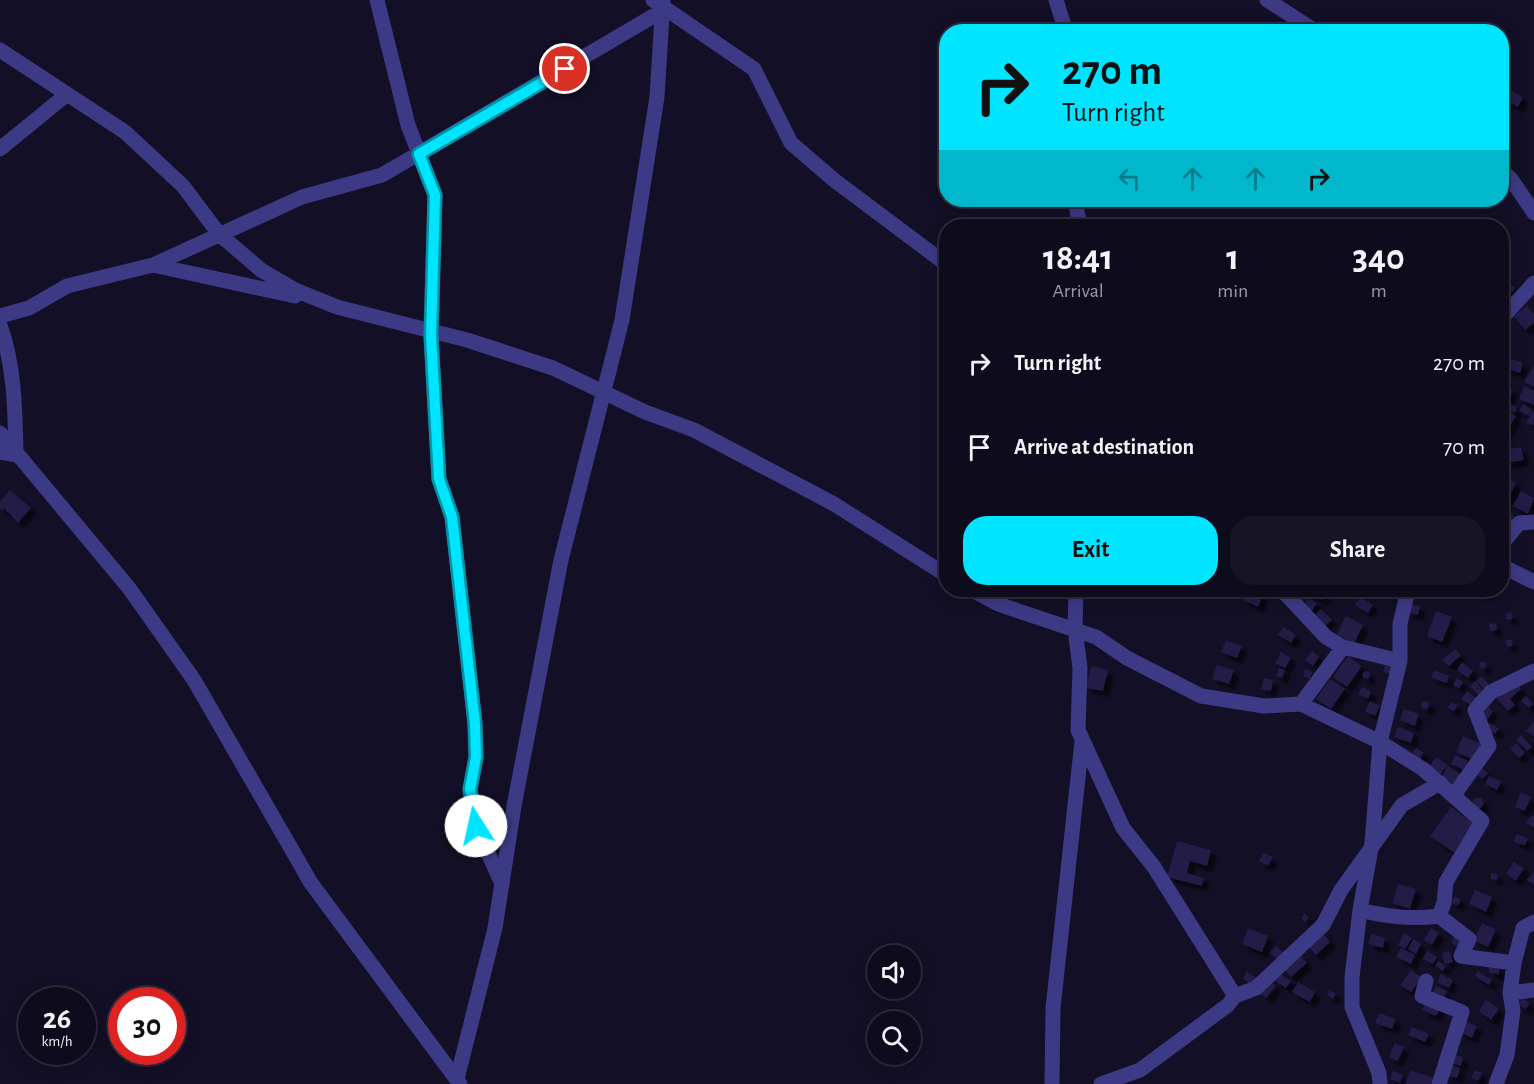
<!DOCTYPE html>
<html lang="en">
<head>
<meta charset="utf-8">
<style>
	:root { --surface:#0e0b1c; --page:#171425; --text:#f1f3f6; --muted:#9b9ba3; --line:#2e2b3b; --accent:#00e5ff }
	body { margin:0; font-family:"Alegreya Sans",sans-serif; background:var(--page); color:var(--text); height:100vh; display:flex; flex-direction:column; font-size:22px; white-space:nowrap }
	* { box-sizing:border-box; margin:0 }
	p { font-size:20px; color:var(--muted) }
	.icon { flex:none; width:33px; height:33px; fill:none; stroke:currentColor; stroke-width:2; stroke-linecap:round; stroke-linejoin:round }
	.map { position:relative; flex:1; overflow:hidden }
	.drawer { position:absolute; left:939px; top:219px; width:570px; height:378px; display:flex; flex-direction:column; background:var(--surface); border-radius:24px; box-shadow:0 3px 15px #0003,0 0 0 2px var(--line) }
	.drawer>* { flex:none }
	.guide { position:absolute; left:939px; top:24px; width:570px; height:183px; border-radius:24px; box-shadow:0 3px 15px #0003,0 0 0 2px var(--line); background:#00e5ff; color:#111; overflow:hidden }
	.tools { position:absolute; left:867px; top:945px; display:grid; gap:12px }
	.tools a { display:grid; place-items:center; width:54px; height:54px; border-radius:50%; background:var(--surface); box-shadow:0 3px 15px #0003,0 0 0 2px var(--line); font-size:30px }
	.speed { position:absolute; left:18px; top:987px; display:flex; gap:12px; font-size:30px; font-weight:700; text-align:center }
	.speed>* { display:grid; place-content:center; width:78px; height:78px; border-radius:50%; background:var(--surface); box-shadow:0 3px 15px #0003,0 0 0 2px var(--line); line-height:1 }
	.speed small { font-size:15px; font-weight:400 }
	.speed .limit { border:9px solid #d22; background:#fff; color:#111 }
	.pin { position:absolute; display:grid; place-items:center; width:51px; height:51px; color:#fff; margin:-26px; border:3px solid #fff; border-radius:50%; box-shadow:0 2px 6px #0007 }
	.me { position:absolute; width:66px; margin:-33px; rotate:350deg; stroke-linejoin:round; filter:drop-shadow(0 0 4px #0008) }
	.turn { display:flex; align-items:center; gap:21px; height:126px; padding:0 24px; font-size:27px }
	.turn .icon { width:78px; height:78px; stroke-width:2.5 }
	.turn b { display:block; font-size:42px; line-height:51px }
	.lanes { display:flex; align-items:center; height:57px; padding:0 24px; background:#0003; justify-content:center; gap:30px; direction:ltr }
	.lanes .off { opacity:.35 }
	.eta { display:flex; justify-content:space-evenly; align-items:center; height:102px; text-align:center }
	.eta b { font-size:36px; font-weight:700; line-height:42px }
	.button { display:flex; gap:12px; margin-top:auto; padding:12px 24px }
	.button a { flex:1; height:69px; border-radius:24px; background:var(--accent); color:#111; font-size:24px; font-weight:700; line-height:69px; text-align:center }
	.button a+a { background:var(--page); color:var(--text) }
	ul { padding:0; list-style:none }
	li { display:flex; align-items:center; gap:18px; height:84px; padding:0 24px }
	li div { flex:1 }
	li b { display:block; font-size:22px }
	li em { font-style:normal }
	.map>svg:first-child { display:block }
</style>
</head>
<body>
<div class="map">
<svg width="1534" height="1084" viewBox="0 0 1534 1084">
	<defs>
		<filter id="shadow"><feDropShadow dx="5.5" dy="5.5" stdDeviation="1.5" flood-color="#0009"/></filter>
	</defs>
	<rect width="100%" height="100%" fill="#130f26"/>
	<path fill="#241b47" filter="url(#shadow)" d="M1508,89L1523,97L1518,107L1502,99Z
		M1505,281L1515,288L1512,292L1502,286Z
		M1527,306L1534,314V323L1525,330L1514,316Z
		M1509,358L1523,363L1520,373L1505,368Z
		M1534,365V387L1524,382Z
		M1524,386L1534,391V405L1519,399Z
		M1506,387L1513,390L1506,404L1502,402V397Z
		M1510,404L1517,407L1515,413L1508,410Z
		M1523,404L1532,410L1529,416L1519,411Z
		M1506,410L1516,416L1505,434L1502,431V417Z
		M1532,411L1534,412V425L1526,423Z
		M1521,447L1524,460L1507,463L1505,450Z
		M1503,476L1516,483L1507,502L1502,499Z
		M10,490L31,508L18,523L4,508L2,510L0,509V501Z
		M1521,491L1534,498L1528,514L1513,506Z
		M1504,510L1514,516L1504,533L1502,514Z
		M1247,590L1263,595L1258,607L1243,600Z
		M1312,590L1325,593L1321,600L1310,595Z
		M1480,590H1488V594L1481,595Z
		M1360,597L1373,605L1368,613L1355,605Z
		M1308,598L1317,603L1312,611L1304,606Z
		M1410,604L1420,606L1418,615L1408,613Z
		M1321,609L1332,620L1324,627L1314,616Z
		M1436,611L1452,617L1442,642L1427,636Z
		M1505.5 616a3.5 3.5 0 1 1 7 0a3.5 3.5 0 1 1-7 0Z
		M1346,616L1363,625L1354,644L1337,634Z
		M1489 627a4 4 0 1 1 8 0a4 4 0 1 1-8 0Z
		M1283,627L1296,635L1291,643L1278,635Z
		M1505.5 643a3.5 3.5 0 1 1 7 0a3.5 3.5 0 1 1-7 0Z
		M1226,640L1242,646L1237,658L1221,652Z
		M1455,649L1461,655L1449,666L1442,660Z
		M1312,651L1319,657L1313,666L1305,660Z
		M1281,652L1291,658L1285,668L1275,663Z
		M1348,656L1362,666L1347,687L1333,677Z
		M1479.5 665a3.5 3.5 0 1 1 7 0a3.5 3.5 0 1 1-7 0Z
		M1462,662L1473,671L1468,678L1457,670Z
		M1217,665L1234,670L1229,684L1212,679Z
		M1385,665L1393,667L1391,674L1383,672Z
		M1091,666L1108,670L1103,691L1086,688Z
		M1279,668L1285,670L1282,678L1276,676Z
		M1305,669L1312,672L1310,679L1303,676Z
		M1434,670L1449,676L1447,683L1431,678Z
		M1362.5 675a3.5 3.5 0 1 1 7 0a3.5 3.5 0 1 1-7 0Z
		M1481,676L1489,684L1484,689L1476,681Z
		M1264,678L1273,680L1271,691L1261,689Z
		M1457,678L1463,682L1459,688L1453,685Z
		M1330,679L1345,689L1331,709L1316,699Z
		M1475,681L1483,690L1478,695L1470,686Z
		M1514,681L1521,689L1510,699L1515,705L1508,711L1496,698Z
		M1362,687L1371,692L1368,699L1358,694Z
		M1467,691L1477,699L1472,706L1461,699Z
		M1526,696L1533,704L1529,708L1521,701Z
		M1421 705a4 4 0 1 1 8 0a4 4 0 1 1-8 0Z
		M1370,701L1380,706L1375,716L1365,711Z
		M1451,702L1458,705L1454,711L1447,708Z
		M1488,707L1493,711L1487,720L1481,716Z
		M1404,709L1419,714L1415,726L1400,720Z
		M1534,721V737L1526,731Z
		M1490,723L1499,729L1495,734L1487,728Z
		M1398,727L1414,733L1411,743L1394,737Z
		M1521,735L1532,747L1527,751L1516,740Z
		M1463,736L1481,744L1474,760L1456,752Z
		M1516,743L1525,753L1519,758L1510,749Z
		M1416,748L1424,753L1420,759L1412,754Z
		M1455,755L1468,761L1464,770L1451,764Z
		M1436,757L1448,765L1440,775L1429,767Z
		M1448,766L1462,775L1455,786L1441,777Z
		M1481,768L1488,773L1483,779L1476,774Z
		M1489,776L1501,782L1497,790L1485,784Z
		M1521,792L1531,797L1525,811L1515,807Z
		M1472.5 803a5.5 5.5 0 1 1 11 0a5.5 5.5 0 1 1-11 0Z
		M1451,807L1476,825L1456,854L1430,836Z
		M1532,815L1534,817V828L1526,822Z
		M1516,834L1528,838L1525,845L1514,842Z
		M1177,841L1211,850L1207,866L1190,861L1187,873L1204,878L1202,886L1167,877Z
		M1264,853L1273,857L1268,866L1259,861Z
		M1514,862L1524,868L1516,881L1506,874Z
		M1534,872V885L1527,880Z
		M1491,873L1498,874L1497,880L1491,879Z
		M1398,884L1416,889L1410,909L1392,903Z
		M1475,890L1492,897L1486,912L1469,904Z
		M1452 901a4 4 0 1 1 8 0a4 4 0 1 1-8 0Z
		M1305,913L1309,918L1305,922L1301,918Z
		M1482,923L1496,930L1488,947L1474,940Z
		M1248,928L1268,936L1262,952L1242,944Z
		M1431,928L1439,933L1432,945L1424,940Z
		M1323,933L1330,942L1316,955L1308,946Z
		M1404,933L1412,938L1405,949L1398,945Z
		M1371,934L1385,938L1383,948L1368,944Z
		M1455,936L1464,941L1459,948L1451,943Z
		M1413,939L1421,944L1416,954L1408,949Z
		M1276,946L1284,953L1278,960L1270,953Z
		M1401,948L1415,955L1411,964L1396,957Z
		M1427,951L1437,957L1433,964L1423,959Z
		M1449,951L1453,962L1445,964L1442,953Z
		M1300,955L1307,963L1291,977L1284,969Z
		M1438,961L1446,966L1443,971L1435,966Z
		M1489,966L1499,967V974L1489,973Z
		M1411,970L1422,978L1411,992L1400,985Z
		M1247,971L1258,979L1253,986L1243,979Z
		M1478,971L1492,980L1489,985L1475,976Z
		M1280,974L1291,981L1286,988L1275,981Z
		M1441,974L1453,980L1449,988L1437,982Z
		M1271,981L1276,986L1266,998L1261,994Z
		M1298,982L1315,992L1310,1002L1292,992Z
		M1436,986L1447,991L1442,1001L1431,995Z
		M1330,990L1336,994L1333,999L1327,995Z
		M1522,998L1530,1003L1526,1009L1518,1004Z
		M1486,1000L1499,1009L1491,1020L1479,1011Z
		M1426,1002L1440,1008L1436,1016L1422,1010Z
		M1379,1013L1396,1019L1392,1029L1375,1023Z
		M1463,1021L1477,1026L1472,1038L1459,1032Z
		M1412,1027L1429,1034L1425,1042L1408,1035Z
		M1394,1043L1404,1047L1398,1061L1389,1058Z
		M1452,1054L1463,1057L1461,1066L1450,1063Z
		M1450,1065L1460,1068L1457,1078L1447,1075Z
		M1410,1070L1433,1078L1431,1084H1405Z
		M1475,1070L1482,1073L1478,1081L1471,1078Z
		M1393,1071L1403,1075L1400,1083L1390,1079Z"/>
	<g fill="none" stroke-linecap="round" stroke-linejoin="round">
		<path stroke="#3d3a85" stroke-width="15" d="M377,0L408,125L435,195L431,336L439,479L452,517L475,724L476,757L470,790L476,826L502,884
			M653,0L754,69L791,143L834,180L946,264
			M1056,0L1066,32
			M1267,0L1317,32
			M0,50L125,132L183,186L219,234L261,270L295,290L337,307L467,340L553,368L645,412L694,430L749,459L834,504L946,575
			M0,149L66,95
			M1502,171L1511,179L1534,213
			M1075,200L1080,226
			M153,265L295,296
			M0,316L29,308L67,286L153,265L302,197L382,175L662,11
			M1502,318L1534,283
			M0,325C15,367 15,411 16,455L0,452
			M1502,544L1519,523L1534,522
			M1502,566L1534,582
			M972,590L998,604L1096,637L1127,658L1201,696L1264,706L1301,704L1380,742L1423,769L1482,821L1446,882L1444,903L1439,916L1469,939L1461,956L1514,963
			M1076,590L1075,629L1080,668L1078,730L1123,828L1154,867L1235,996L1228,1005L1140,1070L1101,1084
			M1282,590L1326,637L1343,647L1400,661
			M1301,704L1343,647
			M1454,795L1489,746L1475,710L1491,692L1534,671
			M1360,910C1387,917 1411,920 1439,916
			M1426,981L1422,996L1462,1012L1439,1084
			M1510,993L1534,990
			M1235,996L1256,988L1323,925L1341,890L1402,805L1440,783
			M1052,1084L1053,1008L1082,741
			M1380,1084L1379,1073L1352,1007V977L1360,910L1372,843L1380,742L1400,661V624L1408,590
			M1496,1084L1507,1055L1513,1011L1510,993L1514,963L1523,928L1534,922"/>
		<path stroke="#3d3a85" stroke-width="15" d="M0,433L129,588L194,680L311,883L460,1084
			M457,1079L495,928L514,806L561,560L622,320L657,97L663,0"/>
	</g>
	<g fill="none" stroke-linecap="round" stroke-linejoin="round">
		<defs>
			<path id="route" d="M476,826L470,789L476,757L475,724L452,517L439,479L431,336L435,195L419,154L565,69"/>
		</defs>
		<use href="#route" stroke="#0095a6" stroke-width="15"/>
		<use href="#route" stroke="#00e5ff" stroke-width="10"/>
	</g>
</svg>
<div class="tools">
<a><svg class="icon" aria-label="sound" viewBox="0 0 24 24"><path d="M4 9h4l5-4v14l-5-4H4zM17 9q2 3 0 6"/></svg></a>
<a><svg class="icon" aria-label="search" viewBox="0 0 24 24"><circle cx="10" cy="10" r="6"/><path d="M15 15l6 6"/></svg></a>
</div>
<div class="speed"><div>26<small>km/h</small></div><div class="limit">30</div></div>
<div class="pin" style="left:565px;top:69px;background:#d93025"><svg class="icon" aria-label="arrive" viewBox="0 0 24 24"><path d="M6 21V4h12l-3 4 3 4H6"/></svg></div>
<svg class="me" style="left:476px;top:826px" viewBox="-20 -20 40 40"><circle r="19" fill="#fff"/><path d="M0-13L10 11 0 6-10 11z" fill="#00e5ff"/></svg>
<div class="guide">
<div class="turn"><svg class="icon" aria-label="right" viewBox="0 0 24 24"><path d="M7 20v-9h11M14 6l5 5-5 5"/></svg><div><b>270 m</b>Turn right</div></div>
<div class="lanes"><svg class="icon off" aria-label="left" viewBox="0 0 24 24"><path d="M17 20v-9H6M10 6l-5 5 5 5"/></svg><svg class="icon off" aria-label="ahead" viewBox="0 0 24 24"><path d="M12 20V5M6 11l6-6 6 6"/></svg><svg class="icon off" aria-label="ahead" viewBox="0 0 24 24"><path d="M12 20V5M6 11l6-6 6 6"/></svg><svg class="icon" aria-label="right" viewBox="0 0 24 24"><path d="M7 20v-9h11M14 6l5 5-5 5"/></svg></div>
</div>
<section class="drawer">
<div class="eta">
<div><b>18:41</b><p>Arrival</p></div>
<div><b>1</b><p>min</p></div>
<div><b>340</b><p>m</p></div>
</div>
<ul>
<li><svg class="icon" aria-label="right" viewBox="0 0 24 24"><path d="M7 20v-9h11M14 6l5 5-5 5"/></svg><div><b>Turn right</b></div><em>270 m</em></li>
<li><svg class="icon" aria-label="arrive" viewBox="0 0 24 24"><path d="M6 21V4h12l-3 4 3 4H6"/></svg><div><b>Arrive at destination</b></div><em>70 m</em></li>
</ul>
<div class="button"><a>Exit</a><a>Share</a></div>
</section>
</div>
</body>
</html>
